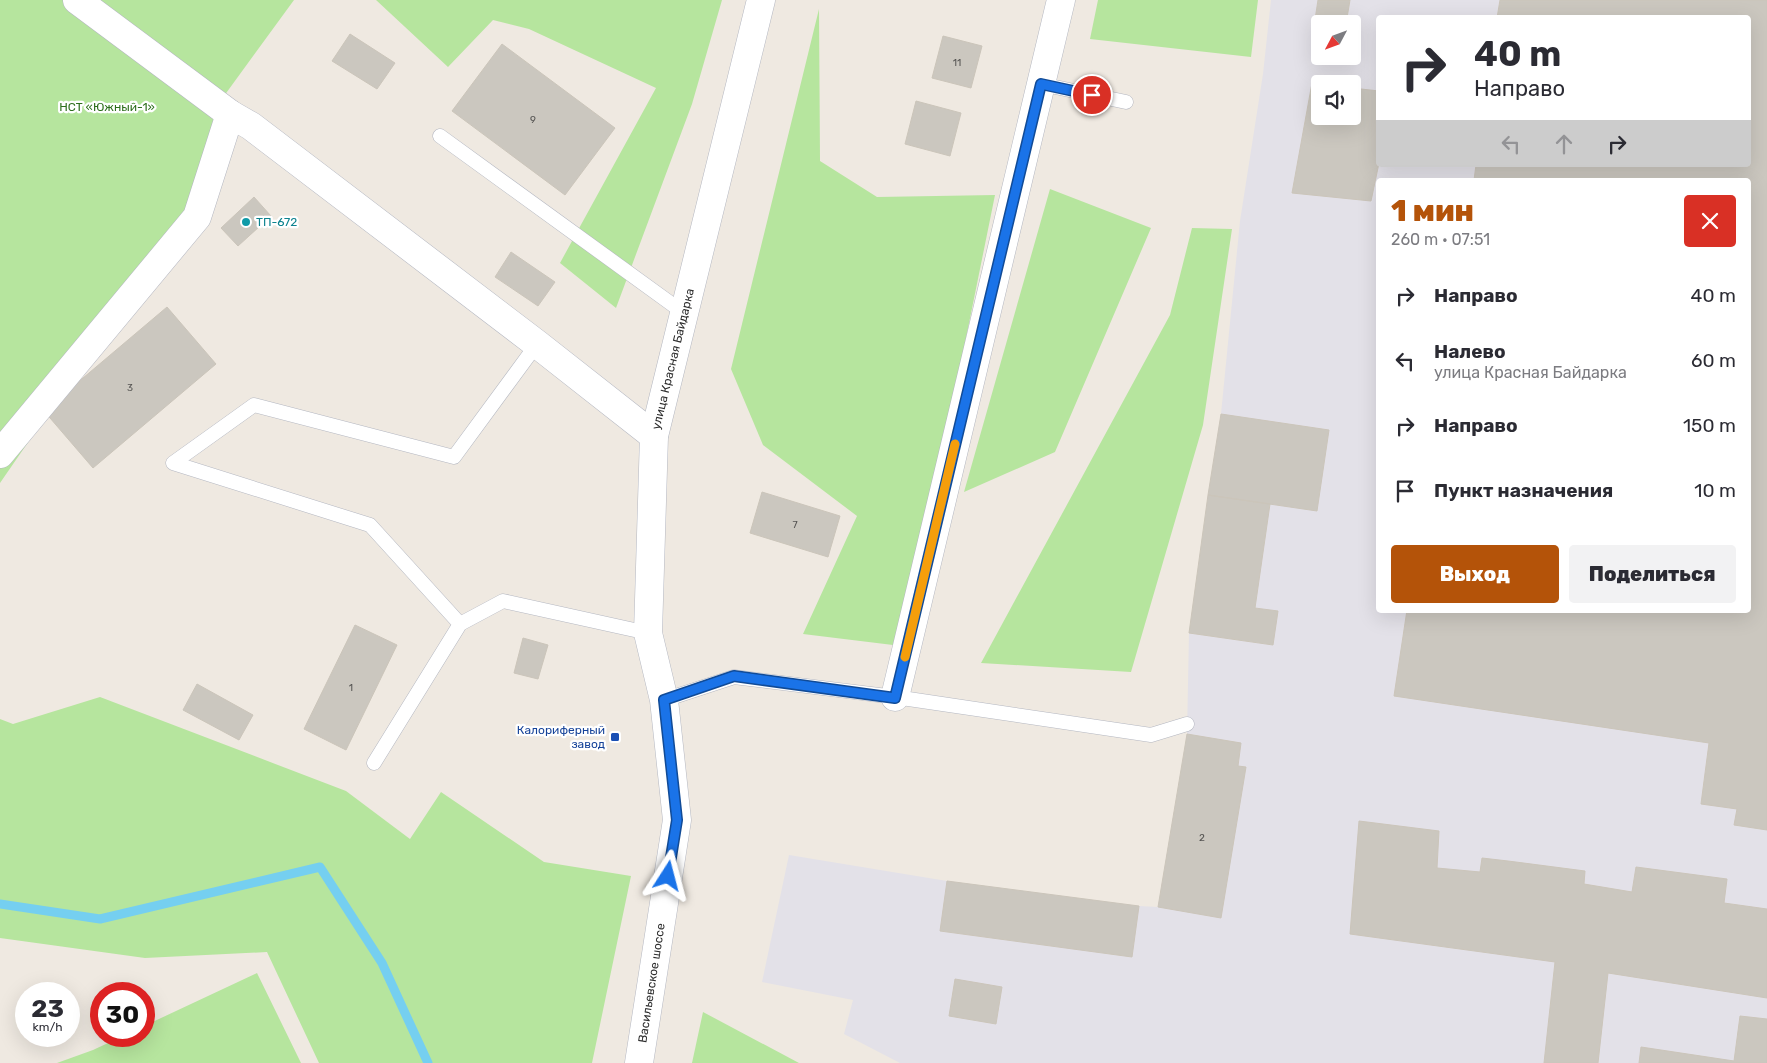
<!DOCTYPE html>
<html lang="ru">
<head>
<meta charset="utf-8">
<style>
	:root { --surface:#fff; --page:#f2f2f3; --text:#2b2b33; --muted:#7c7c81; --accent:#b45309 }
	body { margin:0; font-family:Rubik,sans-serif; background:var(--page); color:var(--text); height:100vh; display:flex; flex-direction:column; font-size:19px; white-space:nowrap }
	* { box-sizing:border-box; margin:0 }
	p { font-size:16px; color:var(--muted) }
	.icon { flex:none; width:28px; height:28px; fill:none; stroke:currentColor; stroke-width:2; stroke-linecap:round; stroke-linejoin:round }
	.map { position:relative; flex:1; overflow:hidden }
	.drawer { position:absolute; left:1376px; top:178px; width:375px; height:435px; display:flex; flex-direction:column; background:var(--surface); border-radius:5px; box-shadow:0 5px 20px #0002 }
	.drawer>* { flex:none }
	.guide { position:absolute; left:1376px; top:15px; width:375px; height:152px; border-radius:5px; box-shadow:0 5px 20px #0002; background:#fff; color:var(--text); overflow:hidden }
	.needle { width:32px; rotate:229deg }
	.controls { position:absolute; left:1311px; top:15px; display:grid; gap:10px }
	.controls a { display:grid; place-items:center; width:50px; height:50px; border-radius:5px; background:var(--surface); box-shadow:0 5px 20px #0002; font-size:25px }
	.speed { position:absolute; left:15px; top:982px; display:flex; gap:10px; font-size:25px; font-weight:700; text-align:center }
	.speed>* { display:grid; place-content:center; width:65px; height:65px; border-radius:50%; background:var(--surface); box-shadow:0 5px 20px #0002; line-height:1 }
	.speed small { font-size:12px; font-weight:400 }
	.speed .limit { border:8px solid #d22; background:#fff; color:#111 }
	.pin { position:absolute; display:grid; place-items:center; width:42px; height:42px; color:#fff; margin:-21px; border:2px solid #fff; border-radius:50%; box-shadow:0 1px 5px #0007 }
	.me { position:absolute; width:55px; margin:-28px; rotate:9deg; stroke-linejoin:round; filter:drop-shadow(0 0 4px #0008) }
	.turn { display:flex; align-items:center; gap:18px; height:105px; padding:0 15px; font-size:22px }
	.turn .icon { width:65px; height:65px; stroke-width:2.5 }
	.turn b { display:block; font-size:35px; line-height:42px }
	.lanes { display:flex; align-items:center; height:48px; padding:0 15px; background:#0003; justify-content:center; gap:25px; direction:ltr }
	.lanes .off { opacity:.35 }
	.round { display:grid; place-items:center; flex:none; width:52px; height:52px; border-radius:5px; background:var(--page) }
	.headline { display:flex; align-items:center; justify-content:space-between; height:85px; padding:0 15px }
	h1 { font-size:30px; font-weight:800; line-height:38px; color:var(--accent) }
	.action { display:flex; gap:10px; margin-top:auto; padding:10px 15px }
	.action a { flex:1; height:58px; border-radius:5px; background:var(--accent); color:#fff; font-size:20px; font-weight:800; line-height:58px; text-align:center }
	.action a+a { background:var(--page); color:var(--text) }
	ul { padding:0; list-style:none }
	li { display:flex; align-items:center; gap:15px; height:65px; padding:0 15px }
	li div { flex:1 }
	li b { display:block; font-size:19px }
	li em { font-style:normal }
	.map>svg:first-child { display:block }
</style>
</head>
<body>
<div class="map">
<svg width="1767" height="1063" viewBox="0 0 1767 1063">
	<rect width="100%" height="100%" fill="#efe9e1"/>
	<path fill="#e3e1e8" fill-rule="evenodd" d="M1271,0H1767V1063H900L844,1034L853,1000L762,982L789,855L947,881L1139,906L1158,907L1187,734L1189,633L1221,414L1240,221L1263,74ZM1379,18H1749V165H1379ZM1320,24H1352V56H1320ZM1320,84H1352V116H1320ZM1379,180H1749V610H1379Z"/>
	<path fill="#b6e59e" d="M0,0H294L224,96L187,212L0,483Z
		M376,0H722L692,104L616,308L560,263L656,88L529,29L493,20L448,67Z
		M1098,0H1258L1251,57L1090,39Z
		M819,9L820,161L877,197L995,195L937,481L893,645L803,634L857,516L763,445L731,369Z
		M1050,189L1151,228L1055,452L964,492Z
		M1192,228L1232,229L1203,425L1131,672L981,663L1170,315Z
		M100,697L346,791L410,839L441,792L544,862L631,876L592,1063H319L267,952L145,958L0,938V719L13,724Z
		M257,973L301,1063H57L93,1050L123,1036H144V1026Z
		M703,1012L799,1063H692Z"/>
	<g fill="none" stroke-linecap="round" stroke-linejoin="round">
		<path stroke="#75cff0" stroke-width="9" d="M0,904L100,919L320,867L382,963L428,1063"/>
	</g>
	<path fill="#cbc7bf" stroke="#cbc5ba" d="M1318,0H1350L1346,24H1320V40L1312,39Z
		M1500,0H1767V830L1734,825L1737,809L1701,804L1709,743L1394,696L1407,610H1749V180H1474L1476,165H1749V18H1497Z
		M350,34L395,63L377,89L332,61Z
		M943,36L982,46L971,88L932,78Z
		M502,44L615,128L565,195L452,111Z
		M1312,83L1320,84V116H1352V88L1379,91V163L1371,201L1292,193Z
		M916,101L961,113L950,156L905,144Z
		M254,197L271,216L238,246L221,228Z
		M511,252L555,282L538,306L495,277Z
		M167,307L216,364L93,468L44,411Z
		M1221,414L1329,430L1317,511L1208,495Z
		M762,492L840,516L828,557L750,533Z
		M1208,495L1270,504L1255,608L1278,611L1273,645L1189,633Z
		M355,625L397,645L346,750L304,729Z
		M523,638L548,645L538,679L514,673Z
		M197,684L253,715L239,740L183,710Z
		M1187,734L1241,743L1238,766L1246,767L1221,918L1158,907Z
		M1359,821L1439,831L1437,868L1480,872L1482,858L1508,861L1585,871L1584,884L1632,892L1636,867L1727,879L1724,903L1767,909V998L1608,973L1598,1063H1544L1555,962L1350,934Z
		M947,881L1139,906L1132,957L940,931Z
		M955,979L1002,987L996,1024L949,1016Z
		M1740,1016L1767,1019V1063H1639L1641,1047L1734,1061Z"/>
	<g fill="none" stroke-linecap="round" stroke-linejoin="round">
		<defs>
			<path id="service" d="M1041,84L1126,102
				M440,136L684,313
				M537,344L454,457L254,405L173,463L370,525L460,624L503,601L648,633
				M664,700L734,677L895,697L1151,735L1187,724
				M374,763L460,624"/>
			<g id="minor">
				<path d="M77,0L230,114L251,126L537,344L654,436"/>
				<path d="M0,454L197,217L230,114"/>
				<path d="M895,697L1061,0"/>
				<path id="s1" d="M639,1063L677,820L664,700L648,633L654,436L761,0"/>
			</g>
		</defs>
		<use href="#service" stroke="#b4b7c1" stroke-width="15"/>
		<use href="#minor" stroke="#b4b7c1" stroke-width="29"/>
		<use href="#service" stroke="#fff" stroke-width="14"/>
		<use href="#minor" stroke="#fff" stroke-width="28"/>
	</g>
	<g fill="none" stroke-linecap="round" stroke-linejoin="round">
		<defs>
			<path id="route" d="M668,876L677,820L664,700L734,676L895,698L1041,84L1092,95"/>
		</defs>
		<use href="#route" stroke="#114b97" stroke-width="12"/>
		<use href="#route" stroke="#1a73e8" stroke-width="9"/>
		<path stroke="#f59e0b" stroke-width="9" d="M905,657L955,444"/>
	</g>
	<circle fill="#0f9aa8" stroke="#fff" stroke-width="2" cx="246" cy="222" r="5"/>
	<rect fill="#1a4fb4" stroke="#fff" stroke-width="2" x="610" y="732" width="10" height="10" rx="2.5"/>
	<g text-anchor="middle" stroke-width="4.5" stroke-linejoin="round" paint-order="stroke">
		<g font-size="10" fill="#555452">
			<text x="957" y="66">11</text>
			<text x="533" y="123">9</text>
			<text x="130" y="391">3</text>
			<text x="795" y="528">7</text>
			<text x="351" y="691">1</text>
			<text x="1202" y="841">2</text>
		</g>
		<g font-size="12" fill="#2c6e1b" stroke="#fff">
			<text x="107" y="111">НСТ «Южный-1»</text>
		</g>
		<g font-size="12" fill="#0d838f" stroke="#fff" text-anchor="start">
			<text x="256" y="226">ТП-672</text>
		</g>
		<g font-size="12" fill="#2e2e2e" stroke="#fff">
			<text dy="4" stroke="none"><textPath href="#s1" startOffset="712">улица Красная Байдарка</textPath></text>
			<text dy="4" stroke="none"><textPath href="#s1" startOffset="81">Васильевское шоссе</textPath></text>
		</g>
		<g font-size="12" fill="#164399" stroke="#fff" text-anchor="end">
			<text x="605" y="734">Калориферный<tspan x="605" dy="14">завод</tspan></text>
		</g>
	</g>
</svg>
<div class="controls">
<a><svg class="needle" viewBox="-14 -14 28 28"><path d="M0-13l5 13h-10z" fill="#e53935"/><path d="M0 13l5-13h-10z" fill="#7c7c81"/></svg></a>
<a><svg class="icon" aria-label="sound" viewBox="0 0 24 24"><path d="M4 9h4l5-4v14l-5-4H4zM17 9q2 3 0 6"/></svg></a>
</div>
<div class="speed"><div>23<small>km/h</small></div><div class="limit">30</div></div>
<div class="pin" style="left:1092px;top:95px;background:#d93025"><svg class="icon" aria-label="arrive" viewBox="0 0 24 24"><path d="M6 21V4h12l-3 4 3 4H6"/></svg></div>
<svg class="me" style="left:668px;top:876px" viewBox="-20 -20 40 40"><path d="M0-17L14 15 0 8-14 15z" fill="#1a73e8" stroke="#fff" stroke-width="4"/></svg>
<div class="guide">
<div class="turn"><svg class="icon" aria-label="right" viewBox="0 0 24 24"><path d="M7 20v-9h11M14 6l5 5-5 5"/></svg><div><b>40 m</b>Направо</div></div>
<div class="lanes"><svg class="icon off" aria-label="left" viewBox="0 0 24 24"><path d="M17 20v-9H6M10 6l-5 5 5 5"/></svg><svg class="icon off" aria-label="ahead" viewBox="0 0 24 24"><path d="M12 20V5M6 11l6-6 6 6"/></svg><svg class="icon" aria-label="right" viewBox="0 0 24 24"><path d="M7 20v-9h11M14 6l5 5-5 5"/></svg></div>
</div>
<section class="drawer">
<div class="headline"><div><h1>1 мин</h1><p>260 m · 07:51</p></div><a class="round" style="background:#d93025;color:#fff"><svg class="icon" aria-label="close" viewBox="0 0 24 24"><path d="M6 6l12 12M18 6L6 18"/></svg></a></div>
<ul>
<li><svg class="icon" aria-label="right" viewBox="0 0 24 24"><path d="M7 20v-9h11M14 6l5 5-5 5"/></svg><div><b>Направо</b></div><em>40 m</em></li>
<li><svg class="icon" aria-label="left" viewBox="0 0 24 24"><path d="M17 20v-9H6M10 6l-5 5 5 5"/></svg><div><b>Налево</b><p>улица Красная Байдарка</p></div><em>60 m</em></li>
<li><svg class="icon" aria-label="right" viewBox="0 0 24 24"><path d="M7 20v-9h11M14 6l5 5-5 5"/></svg><div><b>Направо</b></div><em>150 m</em></li>
<li><svg class="icon" aria-label="arrive" viewBox="0 0 24 24"><path d="M6 21V4h12l-3 4 3 4H6"/></svg><div><b>Пункт назначения</b></div><em>10 m</em></li>
</ul>
<div class="action"><a>Выход</a><a>Поделиться</a></div>
</section>
</div>
</body>
</html>
